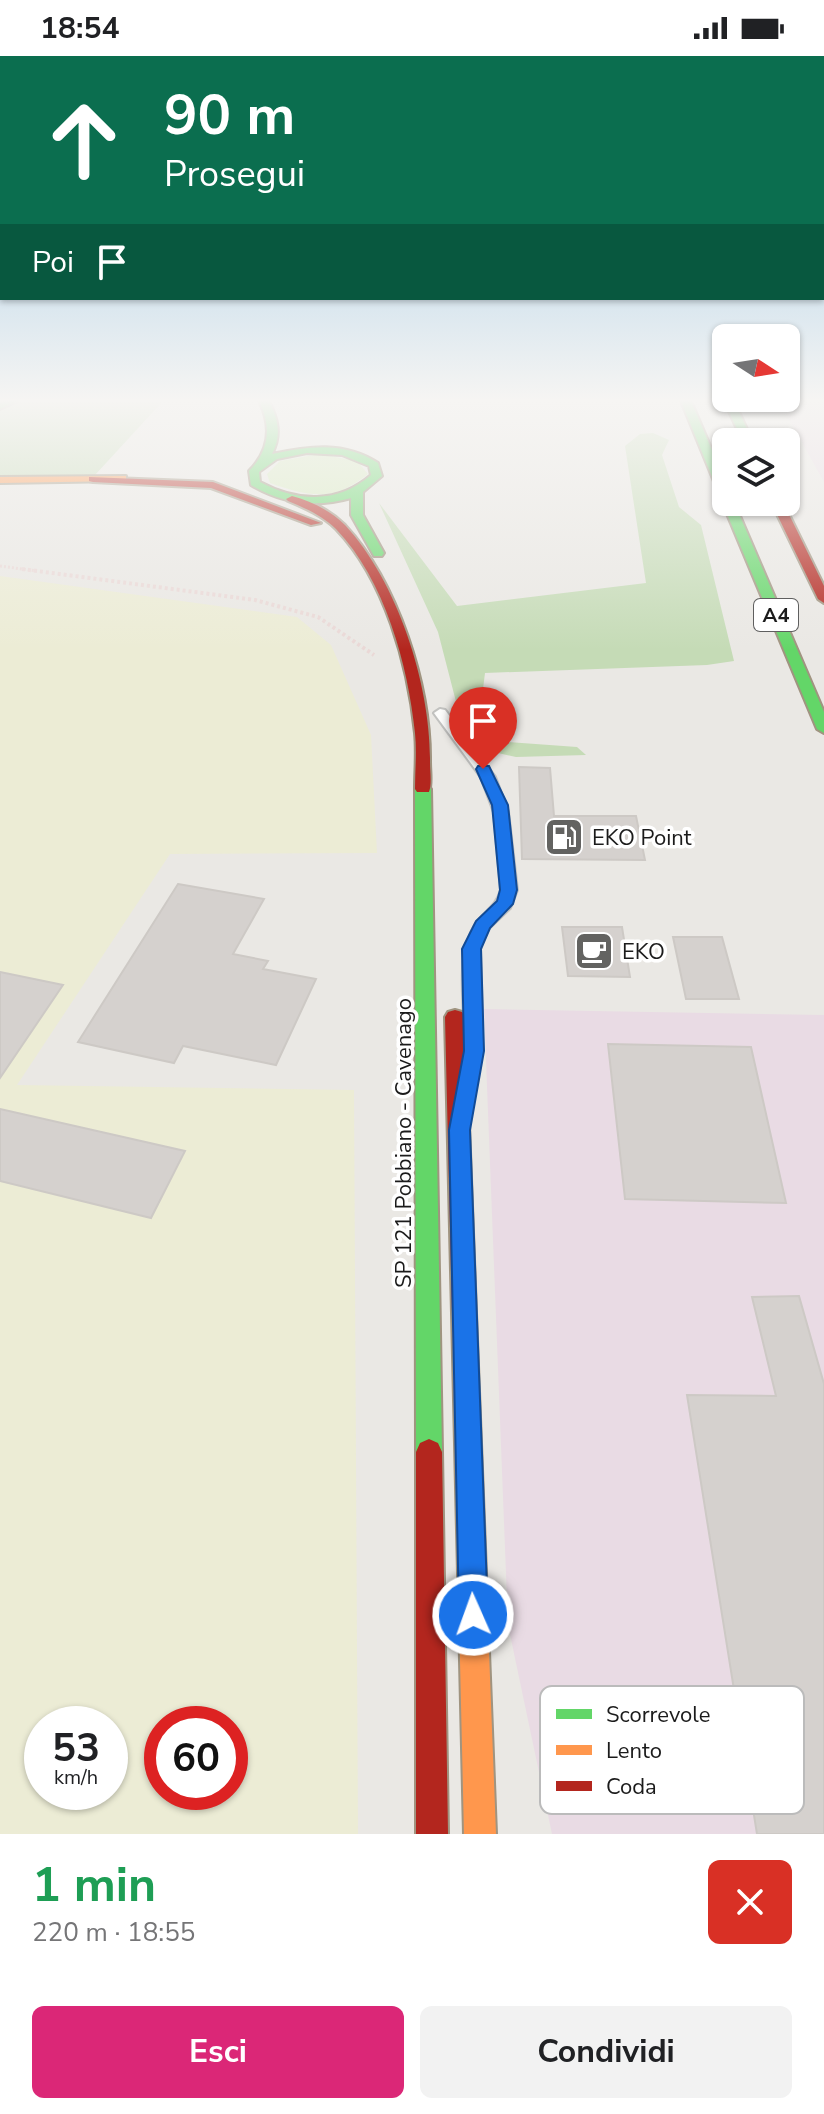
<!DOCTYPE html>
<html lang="it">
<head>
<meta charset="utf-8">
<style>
	:root { --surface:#fff; --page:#f2f2f2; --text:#202124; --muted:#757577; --accent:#db2777 }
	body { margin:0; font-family:"Nunito Sans",sans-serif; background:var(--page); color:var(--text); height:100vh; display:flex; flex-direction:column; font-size:30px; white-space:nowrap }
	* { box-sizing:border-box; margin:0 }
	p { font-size:26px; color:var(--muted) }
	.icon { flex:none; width:44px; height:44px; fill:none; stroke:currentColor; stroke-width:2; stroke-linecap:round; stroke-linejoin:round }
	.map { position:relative; height:1778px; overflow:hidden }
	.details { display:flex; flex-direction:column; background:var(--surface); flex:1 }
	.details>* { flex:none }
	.guide { position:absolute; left:0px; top:0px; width:824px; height:244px; box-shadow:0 2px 6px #0004; background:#0b6e4f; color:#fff; overflow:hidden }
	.needle { width:52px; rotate:102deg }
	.buttons { position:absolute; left:712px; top:268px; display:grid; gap:16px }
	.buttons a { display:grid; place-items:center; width:88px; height:88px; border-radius:12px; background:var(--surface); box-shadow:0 2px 6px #0004; font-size:40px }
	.speed { position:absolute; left:24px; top:1650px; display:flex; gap:16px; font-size:40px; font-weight:700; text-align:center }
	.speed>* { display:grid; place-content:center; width:104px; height:104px; border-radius:50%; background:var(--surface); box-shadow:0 2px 6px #0004; line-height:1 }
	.speed small { font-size:20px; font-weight:400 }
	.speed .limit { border:12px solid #d22; background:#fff; color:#111 }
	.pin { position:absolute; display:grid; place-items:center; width:68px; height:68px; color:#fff; margin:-82px -34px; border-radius:50% 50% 50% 0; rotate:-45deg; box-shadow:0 0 8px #0007 }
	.pin .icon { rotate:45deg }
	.me { position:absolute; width:88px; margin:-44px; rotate:358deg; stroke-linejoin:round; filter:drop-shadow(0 0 6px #0008) }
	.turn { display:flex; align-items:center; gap:28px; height:168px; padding:0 32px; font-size:36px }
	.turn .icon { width:104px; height:104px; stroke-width:2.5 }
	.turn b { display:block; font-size:56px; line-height:68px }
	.then { display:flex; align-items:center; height:76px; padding:0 32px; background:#0003; gap:16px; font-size:30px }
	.round { display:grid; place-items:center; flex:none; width:84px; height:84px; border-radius:12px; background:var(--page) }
	.overview { display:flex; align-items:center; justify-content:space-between; height:136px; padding:0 32px }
	h1 { font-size:48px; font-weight:700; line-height:60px; color:#1e9e55 }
	.primary-button { display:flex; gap:16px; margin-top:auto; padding:16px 32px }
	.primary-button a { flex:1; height:92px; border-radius:12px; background:var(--accent); color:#fff; font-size:32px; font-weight:700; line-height:92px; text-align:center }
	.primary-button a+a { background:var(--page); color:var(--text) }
	.status { display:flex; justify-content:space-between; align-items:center; height:56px; padding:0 40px; background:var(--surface); direction:ltr }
	.status svg { height:22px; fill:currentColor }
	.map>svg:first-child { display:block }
</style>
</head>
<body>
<div class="status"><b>18:54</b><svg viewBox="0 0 49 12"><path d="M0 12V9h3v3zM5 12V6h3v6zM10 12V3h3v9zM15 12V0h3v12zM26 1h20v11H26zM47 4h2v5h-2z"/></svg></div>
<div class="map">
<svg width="824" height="1778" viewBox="0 0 824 1778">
	<rect width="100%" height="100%" fill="#eae8e4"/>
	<path fill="#e9dbe4" d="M779,345H824V426Z
		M484,953L824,959V1778H552L508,1569Z"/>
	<path fill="#ececd5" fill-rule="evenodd" d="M0,520L297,561L331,589L371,679L377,797L170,798L17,1029L354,1034L358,1778H0ZM42,1668H110V1736H42ZM162,1668H230V1736H162Z"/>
	<path fill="#d8ebbf" d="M319,398L357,405L368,418C334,446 310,441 270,427L267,418L280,405Z"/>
	<path fill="#c5dbb6" d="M0,345H163L95,419L0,421Z
		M653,377L669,384L662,399L679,451L701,469L734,605L707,609L485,617L478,672L496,685L577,691L586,699L516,701L476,692L461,665L438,576L379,447L457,550L646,527L625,390L640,378Z"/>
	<path fill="#d5d1ce" stroke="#cdc9c5" stroke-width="2" d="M519,711L550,712L554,760H636L645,804L522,803Z
		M178,828L264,843L233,898L268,905L263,913L316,923L276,1009L183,990L174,1007L78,986Z
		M562,871H622L630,921L568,920Z
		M673,881H722L739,943H686Z
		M0,916L63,929L0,1022Z
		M608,988L751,991L786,1147L625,1143Z
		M0,1053L185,1095L151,1162L0,1125Z
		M799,1240L824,1328V1778H757L687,1339L776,1340L752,1241Z"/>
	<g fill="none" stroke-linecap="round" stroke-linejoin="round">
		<defs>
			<path id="lane" d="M440,653L445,654L495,721L508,756L517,834L510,852L489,872L480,890L482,970L479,974H467L464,970C464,937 457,898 475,869C484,855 496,852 501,834L494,756L481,721L434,657Z"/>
			<path id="fast" d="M4,345H17L0,353V347Z
				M259,345H269C278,363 282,379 272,398C309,390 344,385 378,407L382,420L363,436V459L384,497L382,500H374L351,459V442C316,452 283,448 251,429L249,415C269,395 272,371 259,345ZM307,397L342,399L369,410L371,419C338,448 297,446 260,426L259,416L277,403Z
				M681,345H691L726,427V446H734L824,656V677L817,673L722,446L726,443L720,440Z
				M724,345H734L753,386H743Z
				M423,728L431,733L442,1396L438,1405L429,1409L420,1405L416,1396L415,733Z"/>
			<path id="slow" d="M126,420V424L122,425L0,427V421Z
				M464,1246L472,1250L476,1257L496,1778H464L452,1257L456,1250Z"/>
			<path id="jam" d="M89,421L213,426L321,467L311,469L211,432L93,426L89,425Z
				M292,440C311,445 331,455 345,469C398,526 431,630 430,706C430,716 432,728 429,736H417L415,733C415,715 417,696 415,677C408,609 385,524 336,473C323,460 305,452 288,445L286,443Z
				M771,446H783L824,530V547L818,543Z
				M455,954L462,956L465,961L476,1257L472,1264L464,1268L456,1264L452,1257L445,961L448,956Z
				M429,1383L438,1387L442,1396L448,1778H416V1396L420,1387Z"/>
		</defs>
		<use href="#lane" stroke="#c2c2c0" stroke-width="4"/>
		<use href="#fast" stroke="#a09480" stroke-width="4"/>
		<use href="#slow" stroke="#a09480" stroke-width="4"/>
		<use href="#jam" stroke="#a09480" stroke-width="4"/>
		<path stroke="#ead8d6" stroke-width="3" stroke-dasharray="2 2" stroke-linecap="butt" d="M0,510L37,515"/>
		<path stroke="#ead8d6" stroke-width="4" stroke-dasharray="3 3" stroke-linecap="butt" d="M22,513L255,544L318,561L374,599"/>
		<use href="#lane" fill="#fcfcfb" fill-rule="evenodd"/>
		<use href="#fast" fill="#63d668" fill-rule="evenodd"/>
		<use href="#slow" fill="#ff974d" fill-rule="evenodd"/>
		<use href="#jam" fill="#b3261e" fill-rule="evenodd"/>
	</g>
	<linearGradient id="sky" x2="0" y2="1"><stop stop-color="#93c3e5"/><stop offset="0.58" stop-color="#f6f5f3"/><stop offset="1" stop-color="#f6f5f3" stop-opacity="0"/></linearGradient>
	<rect width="824" height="594" fill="url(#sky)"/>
	<path fill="#1a73e8" stroke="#114b97" stroke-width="2" d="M478,710H489L508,749L517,834L513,848L490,872L481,893L484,995L470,1074L488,1559L483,1569L473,1573L463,1569L459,1559L449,1074L464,995L462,893L476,865L497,845L500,834L492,749L476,713Z"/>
	<defs>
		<symbol id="fuel-square" viewBox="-11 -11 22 22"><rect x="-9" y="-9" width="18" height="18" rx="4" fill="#636361" stroke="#fff"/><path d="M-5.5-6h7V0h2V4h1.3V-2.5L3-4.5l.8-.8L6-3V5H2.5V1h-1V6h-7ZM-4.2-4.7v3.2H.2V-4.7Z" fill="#fff"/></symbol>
		<symbol id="cafe-square" viewBox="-11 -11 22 22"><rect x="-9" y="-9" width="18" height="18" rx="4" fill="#636361" stroke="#fff"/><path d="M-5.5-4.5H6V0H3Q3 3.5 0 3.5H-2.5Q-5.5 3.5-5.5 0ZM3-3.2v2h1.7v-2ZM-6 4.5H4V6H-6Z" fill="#fff"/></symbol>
	</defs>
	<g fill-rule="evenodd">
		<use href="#fuel-square" x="542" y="759" width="44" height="44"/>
		<use href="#cafe-square" x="572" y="873" width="44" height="44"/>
	</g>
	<g text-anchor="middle" stroke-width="7" stroke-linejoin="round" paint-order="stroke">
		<rect fill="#fff" stroke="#5f5f5f" stroke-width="2" x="754" y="543" width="44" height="32" rx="6"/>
		<g font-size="20" font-weight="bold" fill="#1b1b1b">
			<text x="776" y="566">A4</text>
		</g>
		<g font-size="22" fill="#1b1b1b" stroke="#fff" text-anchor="start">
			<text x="592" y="789">EKO Point</text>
			<text x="622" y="903">EKO</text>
		</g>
		<g font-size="22" fill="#1b1b1b" stroke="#fff">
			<text transform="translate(403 1087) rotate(-90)" y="8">SP 121 Pobbiano - Cavenago</text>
		</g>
	</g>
	<rect x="540" y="1630" width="264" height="128" rx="12" fill="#fff" stroke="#bbb" stroke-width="2"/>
	<rect x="556" y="1653" width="36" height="10" fill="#63d668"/>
	<rect x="556" y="1689" width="36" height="10" fill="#ff974d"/>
	<rect x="556" y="1725" width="36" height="10" fill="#b3261e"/>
	<g font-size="22" fill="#1b1b1b">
		<text x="606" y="1666">Scorrevole</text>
		<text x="606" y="1702">Lento</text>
		<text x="606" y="1738">Coda</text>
	</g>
</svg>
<div class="buttons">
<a><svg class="needle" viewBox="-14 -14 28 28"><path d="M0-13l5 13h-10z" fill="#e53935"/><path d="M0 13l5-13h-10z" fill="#757577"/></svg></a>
<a><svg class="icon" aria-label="layers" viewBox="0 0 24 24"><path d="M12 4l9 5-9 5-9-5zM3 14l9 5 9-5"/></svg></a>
</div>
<div class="speed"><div>53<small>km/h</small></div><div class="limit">60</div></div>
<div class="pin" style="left:483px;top:713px;background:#d93025"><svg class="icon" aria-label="arrive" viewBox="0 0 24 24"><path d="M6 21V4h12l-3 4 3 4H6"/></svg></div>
<svg class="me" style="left:473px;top:1559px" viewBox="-20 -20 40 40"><circle r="17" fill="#1a73e8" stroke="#fff" stroke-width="3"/><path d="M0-11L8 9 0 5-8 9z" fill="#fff"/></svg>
<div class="guide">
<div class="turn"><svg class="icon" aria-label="ahead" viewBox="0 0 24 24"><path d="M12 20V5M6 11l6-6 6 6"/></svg><div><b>90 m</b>Prosegui</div></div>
<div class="then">Poi<svg class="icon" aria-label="arrive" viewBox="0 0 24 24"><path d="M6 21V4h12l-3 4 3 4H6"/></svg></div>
</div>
</div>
<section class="details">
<div class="overview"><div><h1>1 min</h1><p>220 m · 18:55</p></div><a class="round" style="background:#d93025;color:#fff"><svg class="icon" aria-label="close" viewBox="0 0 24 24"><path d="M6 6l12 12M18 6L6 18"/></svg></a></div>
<div class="primary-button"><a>Esci</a><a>Condividi</a></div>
</section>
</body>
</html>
